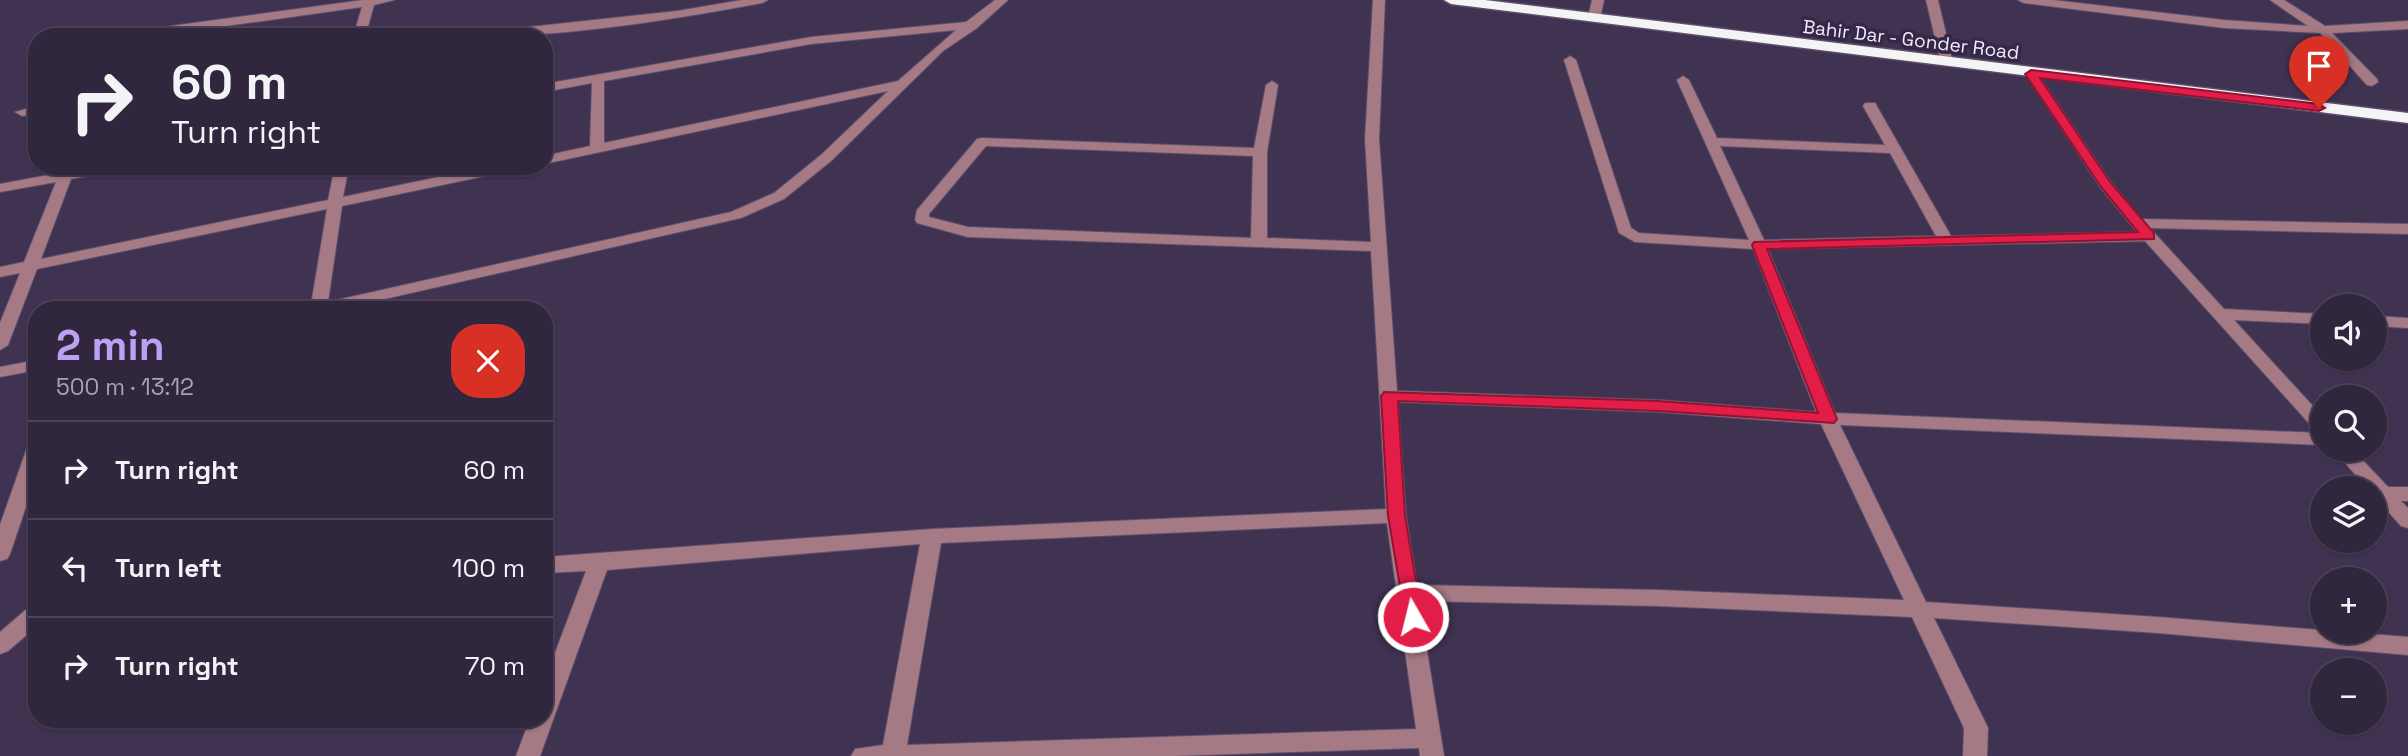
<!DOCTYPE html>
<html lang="en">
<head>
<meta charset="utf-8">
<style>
	:root { --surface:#30263e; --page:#382e45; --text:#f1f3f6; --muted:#a8a5b0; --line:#4b4358; --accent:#bca0f2 }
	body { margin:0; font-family:"Space Grotesk",sans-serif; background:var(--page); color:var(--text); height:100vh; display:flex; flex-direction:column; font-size:26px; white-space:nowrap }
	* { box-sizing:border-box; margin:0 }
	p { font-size:23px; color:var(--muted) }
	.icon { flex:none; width:38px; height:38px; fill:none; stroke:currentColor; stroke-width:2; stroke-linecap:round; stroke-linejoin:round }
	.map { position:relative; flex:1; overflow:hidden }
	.details { position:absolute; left:28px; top:301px; width:525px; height:427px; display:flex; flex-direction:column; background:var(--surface); border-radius:28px; box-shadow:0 2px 5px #0004,0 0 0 2px var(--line) }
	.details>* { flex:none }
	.banner { position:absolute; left:28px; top:28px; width:525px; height:147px; border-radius:28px; box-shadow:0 2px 5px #0004,0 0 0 2px var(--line); background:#30263e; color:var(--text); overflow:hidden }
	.fabs { position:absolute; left:2310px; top:294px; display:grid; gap:14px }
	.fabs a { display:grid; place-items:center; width:77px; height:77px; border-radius:50%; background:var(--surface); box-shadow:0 2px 5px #0004,0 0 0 2px var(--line); font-size:35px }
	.pin { position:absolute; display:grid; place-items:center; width:60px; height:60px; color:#fff; margin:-72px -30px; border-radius:50% 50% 50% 0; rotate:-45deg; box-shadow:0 0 7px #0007 }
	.pin .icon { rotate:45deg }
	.me { position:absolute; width:77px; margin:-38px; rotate:352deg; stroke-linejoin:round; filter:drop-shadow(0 0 5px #0008) }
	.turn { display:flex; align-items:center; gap:24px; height:147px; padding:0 28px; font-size:32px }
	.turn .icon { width:91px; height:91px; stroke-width:2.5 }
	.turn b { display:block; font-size:49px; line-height:60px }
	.round { display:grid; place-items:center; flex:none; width:74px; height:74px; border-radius:28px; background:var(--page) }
	.head { display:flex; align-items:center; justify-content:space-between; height:119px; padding:0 28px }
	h1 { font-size:42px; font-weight:800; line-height:52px; color:var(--accent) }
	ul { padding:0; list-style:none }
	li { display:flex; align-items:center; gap:21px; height:98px; padding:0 28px; border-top:2px solid var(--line) }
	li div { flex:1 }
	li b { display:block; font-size:26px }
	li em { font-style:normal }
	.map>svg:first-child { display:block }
</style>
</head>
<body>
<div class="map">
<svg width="2408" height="756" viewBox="0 0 2408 756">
	<rect width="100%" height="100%" fill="#403352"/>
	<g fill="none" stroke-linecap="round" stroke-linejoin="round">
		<defs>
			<path id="minor" d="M363,0H394L374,5L365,37H353L362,7L148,37H114L120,33Z
				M742,0H768L762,3C665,21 565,37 466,37L472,33L677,11Z
				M995,0H1008L977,28L943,51L831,161L784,199L741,218L336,310H304L311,305L327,209L37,269L8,345L0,350V323L20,273L0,277V267L24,262L56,182L0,192V184L59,173L62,166H76L74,170L97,166H129L122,170L71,179L41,259L328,200L335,166H349L343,197L491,166H520L513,170L342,206L328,302L731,212L774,193L821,155L888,91L544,164V156L590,146L592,83L544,92V84L811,37L966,22ZM956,30L898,81L604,143V81L811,44Z
				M1373,0H1385L1379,139L1397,391L1658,400L1816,412L1753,249L1635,242L1619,233L1564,60L1570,56L1576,60L1631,228L1639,233L1749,240L1677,80L1683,76L1689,80L1717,138L1885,145L1863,106L1865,103H1875L1951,236L2137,232L2100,187L2025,73L2031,69L2035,70L2110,181L2141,219L2408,224V234L2150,228L2224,309L2322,314V324L2234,320L2322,416V445L1840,425L1926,602L2158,617L2408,637V655L2158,633L1934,618L1988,728L1987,756H1963L1964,728L1912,617L1659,606L1419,601L1444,756H1420L1419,748L1174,756H851L855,749L883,745L920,544L607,570L540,756H516L530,719H544V682L586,571L544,573V557L932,529L1386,509L1371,251L968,237L917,223L915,220L917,210L977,139L982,138L1254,148L1266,85L1272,81L1278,85L1267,152V238L1371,242L1365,139ZM986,146L1253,156L1251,238L968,227L929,217V214ZM1720,146L1890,153L1936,236L1764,240ZM2145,241L2316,431L2321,433L1835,413L1768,249ZM1398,402L1658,412L1821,424L1904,600L1659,590L1417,585L1406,516ZM1387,523L1416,729L907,745L941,543Z
				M1592,0H1604L1600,18L1594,22L1588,18Z
				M1926,0H1938L1953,63L1951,66L1941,63Z
				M2018,0H2053L2224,20L2308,26L2270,0H2284L2325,26L2408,21V29L2332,33L2377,79L2378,82L2372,86L2367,85L2320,33L2224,28L2024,3Z
				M37,106V114L22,116L15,112Z
				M2375,316L2408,318V328L2375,326Z
				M37,360V370L0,377V367Z
				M37,439V474L10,554L7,559L0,561V525L28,445Z
				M2334,450H2353L2388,487H2408V501H2401L2408,508V528L2401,526L2375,497V488H2367Z
				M37,605V626L8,651L0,654V632L29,607Z"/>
			<path id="highway" d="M1444,0H1485L2408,113V123L1451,4Z"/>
		</defs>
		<use href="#minor" stroke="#5c506e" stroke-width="2"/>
		<use href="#highway" stroke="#5c506e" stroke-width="3"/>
		<use href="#minor" fill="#a67a85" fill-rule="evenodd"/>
		<use href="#highway" fill="#f4f4f4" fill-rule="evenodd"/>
	</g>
	<path fill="#e11d48" stroke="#92132f" stroke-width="2" d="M2031,70L2319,104L2325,108L2319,111L2040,78L2110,182L2154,233V239L1767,249L1837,419L1834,423L1658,411L1398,401L1405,516L1422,617L1413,624L1406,622L1388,516L1381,396L1384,392L1658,401L1818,413L1752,245L1754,242L2138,232L2101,187L2025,74Z"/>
	<g text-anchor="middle" stroke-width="7" stroke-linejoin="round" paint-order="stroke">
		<g font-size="19" fill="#f2eaff" stroke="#352847">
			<text transform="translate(1911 39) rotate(7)" y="7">Bahir Dar - Gonder Road</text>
		</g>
	</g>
</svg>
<div class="fabs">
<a><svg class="icon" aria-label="sound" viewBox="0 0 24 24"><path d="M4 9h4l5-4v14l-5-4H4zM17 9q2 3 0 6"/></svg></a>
<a><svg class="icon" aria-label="search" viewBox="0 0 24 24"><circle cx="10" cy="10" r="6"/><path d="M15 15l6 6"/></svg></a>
<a><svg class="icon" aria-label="layers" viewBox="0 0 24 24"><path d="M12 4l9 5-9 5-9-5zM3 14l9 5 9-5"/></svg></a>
<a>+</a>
<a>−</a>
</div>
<div class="pin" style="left:2319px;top:108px;background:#d93025"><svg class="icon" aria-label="arrive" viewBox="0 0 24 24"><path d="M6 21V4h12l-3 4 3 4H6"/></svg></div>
<svg class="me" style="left:1413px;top:617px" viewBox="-20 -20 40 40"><circle r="17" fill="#e11d48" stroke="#fff" stroke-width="3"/><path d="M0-11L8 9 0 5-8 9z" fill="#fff"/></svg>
<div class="banner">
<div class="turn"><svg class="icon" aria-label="right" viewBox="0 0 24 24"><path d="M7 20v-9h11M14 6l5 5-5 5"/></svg><div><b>60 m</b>Turn right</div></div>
</div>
<section class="details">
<div class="head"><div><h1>2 min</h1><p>500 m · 13:12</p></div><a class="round" style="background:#d93025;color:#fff"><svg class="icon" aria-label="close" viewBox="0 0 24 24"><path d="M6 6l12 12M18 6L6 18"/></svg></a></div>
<ul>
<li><svg class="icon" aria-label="right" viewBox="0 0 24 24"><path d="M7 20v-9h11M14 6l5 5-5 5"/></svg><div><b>Turn right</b></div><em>60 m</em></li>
<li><svg class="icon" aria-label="left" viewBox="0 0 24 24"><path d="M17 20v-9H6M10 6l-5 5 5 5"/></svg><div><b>Turn left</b></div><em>100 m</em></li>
<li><svg class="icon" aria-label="right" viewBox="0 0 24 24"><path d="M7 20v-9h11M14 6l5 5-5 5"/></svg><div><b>Turn right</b></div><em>70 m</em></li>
</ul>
</section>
</div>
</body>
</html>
